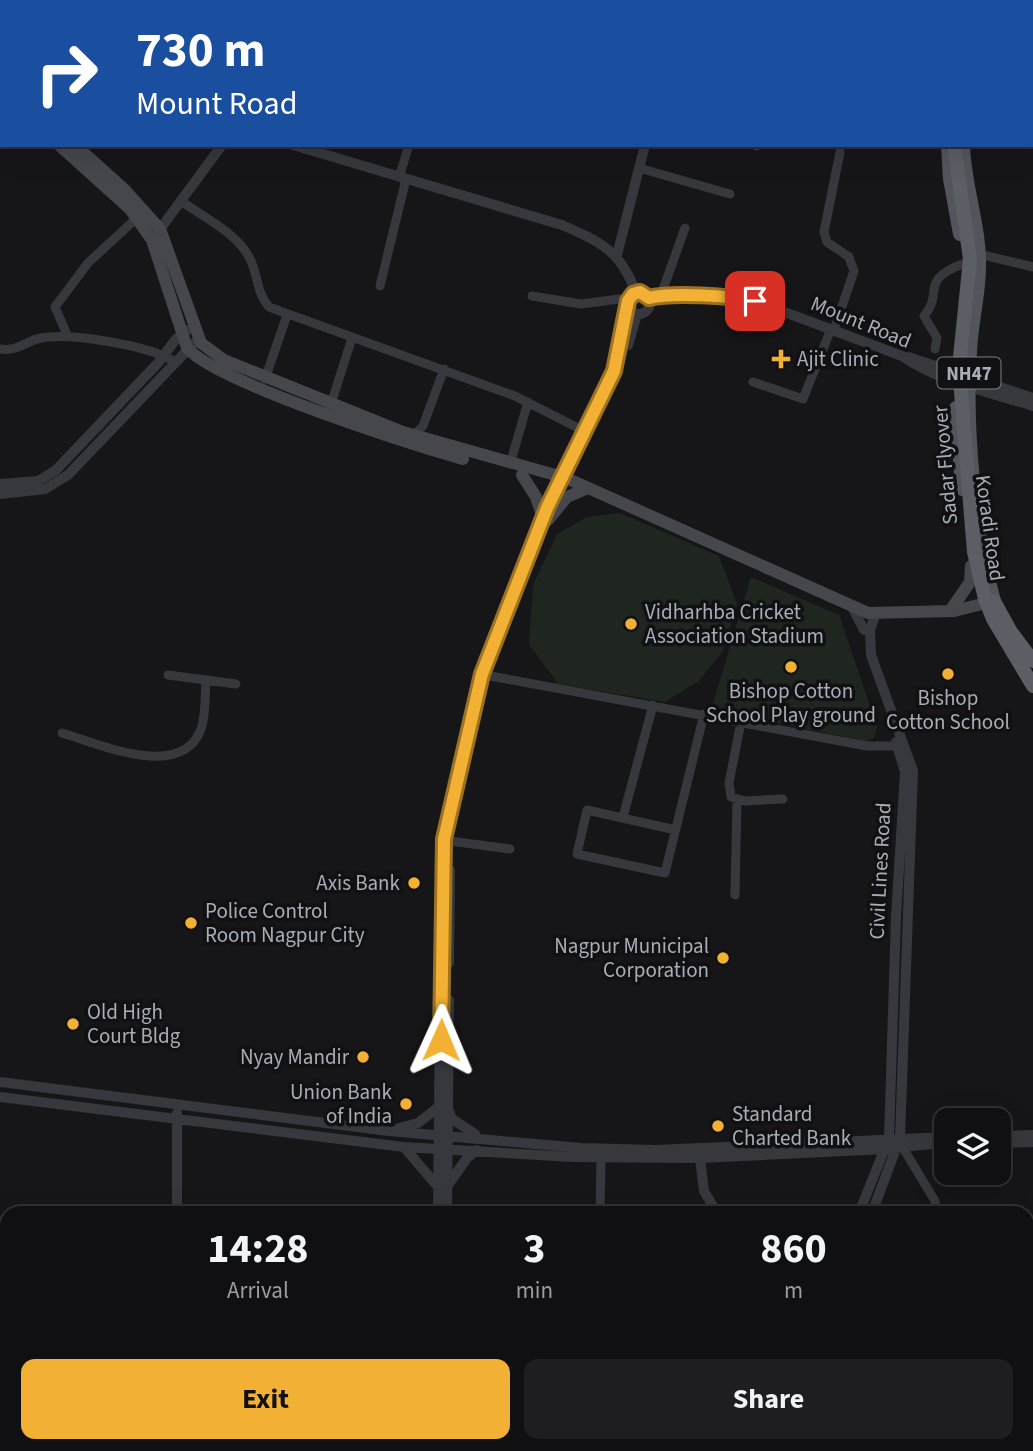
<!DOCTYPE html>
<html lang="en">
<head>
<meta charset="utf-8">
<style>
	:root { --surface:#101012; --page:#1e1e20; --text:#f1f3f6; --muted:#9c9d9f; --line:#303032; --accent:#f2b134 }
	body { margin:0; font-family:"Source Sans 3",sans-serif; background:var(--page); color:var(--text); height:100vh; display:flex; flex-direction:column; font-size:26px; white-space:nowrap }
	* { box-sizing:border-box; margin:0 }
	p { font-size:23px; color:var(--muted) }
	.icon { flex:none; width:38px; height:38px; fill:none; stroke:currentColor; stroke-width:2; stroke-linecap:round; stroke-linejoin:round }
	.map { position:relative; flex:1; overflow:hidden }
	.drawer { position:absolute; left:0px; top:1206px; width:1034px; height:247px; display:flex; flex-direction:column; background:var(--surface); border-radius:21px 21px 0 0; box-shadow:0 7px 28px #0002,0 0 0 2px var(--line) }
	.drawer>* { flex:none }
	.top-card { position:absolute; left:0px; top:0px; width:1034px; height:147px; box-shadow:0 7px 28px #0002,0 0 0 2px var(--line); background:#1a4fa0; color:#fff; overflow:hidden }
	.controls { position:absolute; left:934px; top:1108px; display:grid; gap:14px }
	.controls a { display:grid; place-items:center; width:77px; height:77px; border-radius:14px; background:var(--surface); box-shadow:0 7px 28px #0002,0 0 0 2px var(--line); font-size:35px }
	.pin { position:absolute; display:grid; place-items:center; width:60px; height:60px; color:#fff; margin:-30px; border-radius:14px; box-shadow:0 4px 10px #0006 }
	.me { position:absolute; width:77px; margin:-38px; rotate:1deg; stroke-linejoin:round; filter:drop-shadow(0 0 5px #0008) }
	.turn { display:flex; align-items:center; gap:24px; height:147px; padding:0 21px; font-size:32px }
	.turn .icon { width:91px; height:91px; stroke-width:2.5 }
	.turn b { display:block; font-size:49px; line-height:60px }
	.eta { display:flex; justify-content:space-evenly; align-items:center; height:119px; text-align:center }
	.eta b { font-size:42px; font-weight:700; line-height:49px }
	.primary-button { display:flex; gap:14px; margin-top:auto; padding:14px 21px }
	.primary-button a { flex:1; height:80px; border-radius:14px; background:var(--accent); color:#111; font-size:28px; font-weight:700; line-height:80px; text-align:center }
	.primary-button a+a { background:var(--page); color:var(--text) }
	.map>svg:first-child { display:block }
</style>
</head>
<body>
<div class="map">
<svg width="1033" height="1451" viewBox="0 0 1033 1451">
	<rect width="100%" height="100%" fill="#161618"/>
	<path fill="#1e261f" d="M620,513L719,556L737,604L723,651L699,681L665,702L558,684L529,644L533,585L557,534L587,517Z
		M751,577L839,615L877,726L874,738L866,741L711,710Z"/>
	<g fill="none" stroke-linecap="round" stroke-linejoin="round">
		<path stroke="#37383d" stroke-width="9" d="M412,0L414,2
			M518,0L528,2
			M907,0L908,2
			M745,2V0
			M855,2L856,0
			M1032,107L1033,108
			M1032,116H1033
			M754,145L757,146
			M639,168L730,194
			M399,177L409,145
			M181,201C203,217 237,233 249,257C259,275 255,290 269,307L515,396L588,433
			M979,254L1033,267
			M380,286L406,179
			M661,295L685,228
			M532,296L581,304L619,299L629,301
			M834,330L854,271L849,257L827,242L824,232L840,152
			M68,337L55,307L88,263L141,214
			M0,349C17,352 26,341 41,338C70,332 151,346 175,362
			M935,349L937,338L924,316C945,292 917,281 965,263
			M265,379L287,315
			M753,382L803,399L831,329
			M331,404L352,338
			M414,435L423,426L444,369
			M510,464L528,402
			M168,675L236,684
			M485,675L867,746H898
			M741,722L729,783L731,797L745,801L783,799
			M62,733C97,743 182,782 201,729C206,715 205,695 206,680
			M623,817L653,705
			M676,830L587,810L577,854L665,873L704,714
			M450,841L510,849
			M735,895L737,800
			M903,1148L935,1201L936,1213
			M600,1213L601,1157"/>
		<path stroke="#37383d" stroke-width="10" d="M78,2L81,0
			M269,2V0
			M0,73L2,71
			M293,145L562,225C601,242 621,251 636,293
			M155,236L222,145
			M617,255L645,145
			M628 303a11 11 0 1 1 22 0a11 11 0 1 1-22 0Z
			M649,298C671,292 731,296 755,301L902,356C940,382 989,392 1033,406
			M628,345L637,314
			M908,357L1033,398
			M0,484L38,481L56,470L158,363L176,339L188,330
			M0,494L45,489L68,475L199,338
			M851,605L864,630
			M449,963L450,870
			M0,1082L389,1131L581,1148L655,1150L947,1137
			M0,1097L404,1147L572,1157L700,1158L885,1149L940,1143
			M449,1111L452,1119L475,1134
			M177,1113V1213
			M399,1128L418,1123L440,1106
			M999,1136L1033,1135
			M1001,1143L1033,1142
			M404,1147L438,1187
			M700,1158L704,1191L717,1213
			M448,1185L467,1158L477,1150
			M438,1213L441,904L444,839L459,769L485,662L547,508L614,371L629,306
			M447,1213L449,1000
			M859,1213L889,1138L896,917L905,772L896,742
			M872,1213L900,1138L913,771L871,655L870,630L876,613
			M1021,1446L1029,1451
			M178,1451V1446
			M419,1451L420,1446
			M428,1451L429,1446"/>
		<path stroke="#45474d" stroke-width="12" d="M0,79L2,81
			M0,96L2,97
			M59,145L130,209L152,240L187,348C218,383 411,444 463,459
			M75,145L125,190L160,229L201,343L224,360L403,432L566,478L868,613L954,611L994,601
			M522,475L536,497L543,518
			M548,520L567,497L588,488
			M950,611L970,582L971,566
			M1027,1336L1033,1329
			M1027,1350L1033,1342
			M918,1451L925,1446
			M938,1451L944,1446"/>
		<path stroke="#53555c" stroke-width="14" d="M946,2V0
			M948,145L950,179L960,234
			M963,145C964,186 980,226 979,267C979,295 971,323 970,352C965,424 974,531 994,601
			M956,408L962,489"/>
		<path stroke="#5b5e65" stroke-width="14" d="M959,2V0
			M994,601L1011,632L1033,661"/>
		<path stroke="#5b5e65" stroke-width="14" d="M954,145L970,259L959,367L974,552L985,599L993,619L1033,686"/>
	</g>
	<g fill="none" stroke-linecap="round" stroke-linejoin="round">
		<defs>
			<path id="route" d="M441,1040L444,839L482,674L547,508L614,371L628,301L633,294L640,292L649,298C672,292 731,296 755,301"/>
		</defs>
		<use href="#route" stroke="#9d7322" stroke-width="18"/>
		<use href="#route" stroke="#f2b134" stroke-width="12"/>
	</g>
	<g fill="#f2b134" stroke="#111113" stroke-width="2.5">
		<path d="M777.5 348.5h7v7h7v7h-7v7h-7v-7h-7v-7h7z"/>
		<circle cx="631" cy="624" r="7"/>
		<circle cx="791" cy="667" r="7"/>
		<circle cx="948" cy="674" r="7"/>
		<circle cx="414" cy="883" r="7"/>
		<circle cx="191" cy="923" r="7"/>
		<circle cx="723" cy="958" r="7"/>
		<circle cx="73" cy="1024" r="7"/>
		<circle cx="363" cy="1057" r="7"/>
		<circle cx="406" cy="1104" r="7"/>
		<circle cx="718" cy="1126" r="7"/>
	</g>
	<g text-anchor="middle" stroke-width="7" stroke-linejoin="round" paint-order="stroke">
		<rect fill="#111113" stroke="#7b7e86" stroke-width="2" x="937.5" y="357.5" width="63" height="31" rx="5"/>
		<g font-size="19" font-weight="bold" fill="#a8adb8">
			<text x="969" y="380">NH47</text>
		</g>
		<g font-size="21" fill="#a8adb8" stroke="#111113">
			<text transform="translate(861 322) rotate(22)" y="7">Mount Road</text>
			<text transform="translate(945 465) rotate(-95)" y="7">Sadar Flyover</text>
			<text transform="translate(990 528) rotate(82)" y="7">Koradi Road</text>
			<text transform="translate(880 871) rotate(-87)" y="7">Civil Lines Road</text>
		</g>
		<g font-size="21" fill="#a8adb8" stroke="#111113" text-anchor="start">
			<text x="797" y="366">Ajit Clinic</text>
			<text x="645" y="619">Vidharhba Cricket<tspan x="645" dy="24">Association Stadium</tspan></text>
			<text x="791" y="698" text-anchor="middle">Bishop Cotton<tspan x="791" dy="24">School Play ground</tspan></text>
			<text x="948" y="705" text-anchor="middle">Bishop<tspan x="948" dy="24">Cotton School</tspan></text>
			<text x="400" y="890" text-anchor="end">Axis Bank</text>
			<text x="205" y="918">Police Control<tspan x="205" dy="24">Room Nagpur City</tspan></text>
			<text x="709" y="953" text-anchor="end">Nagpur Municipal<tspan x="709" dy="24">Corporation</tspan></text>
			<text x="87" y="1019">Old High<tspan x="87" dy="24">Court Bldg</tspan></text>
			<text x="349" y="1064" text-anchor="end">Nyay Mandir</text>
			<text x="392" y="1099" text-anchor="end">Union Bank<tspan x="392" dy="24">of India</tspan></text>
			<text x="732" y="1121">Standard<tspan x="732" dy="24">Charted Bank</tspan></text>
		</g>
	</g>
</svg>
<div class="controls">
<a><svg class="icon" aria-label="layers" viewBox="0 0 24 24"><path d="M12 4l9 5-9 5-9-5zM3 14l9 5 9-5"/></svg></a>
</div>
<div class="pin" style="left:755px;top:301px;background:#d93025"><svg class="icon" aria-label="arrive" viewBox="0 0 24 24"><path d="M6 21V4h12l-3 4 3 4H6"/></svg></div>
<svg class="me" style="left:441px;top:1040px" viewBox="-20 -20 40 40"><path d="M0-17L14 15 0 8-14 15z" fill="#f2b134" stroke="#fff" stroke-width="4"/></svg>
<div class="top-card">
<div class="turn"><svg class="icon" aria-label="right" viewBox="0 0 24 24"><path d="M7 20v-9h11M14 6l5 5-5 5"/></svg><div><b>730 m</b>Mount Road</div></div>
</div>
<section class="drawer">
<div class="eta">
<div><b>14:28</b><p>Arrival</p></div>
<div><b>3</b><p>min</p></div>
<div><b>860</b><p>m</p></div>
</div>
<div class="primary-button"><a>Exit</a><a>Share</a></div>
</section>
</div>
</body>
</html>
